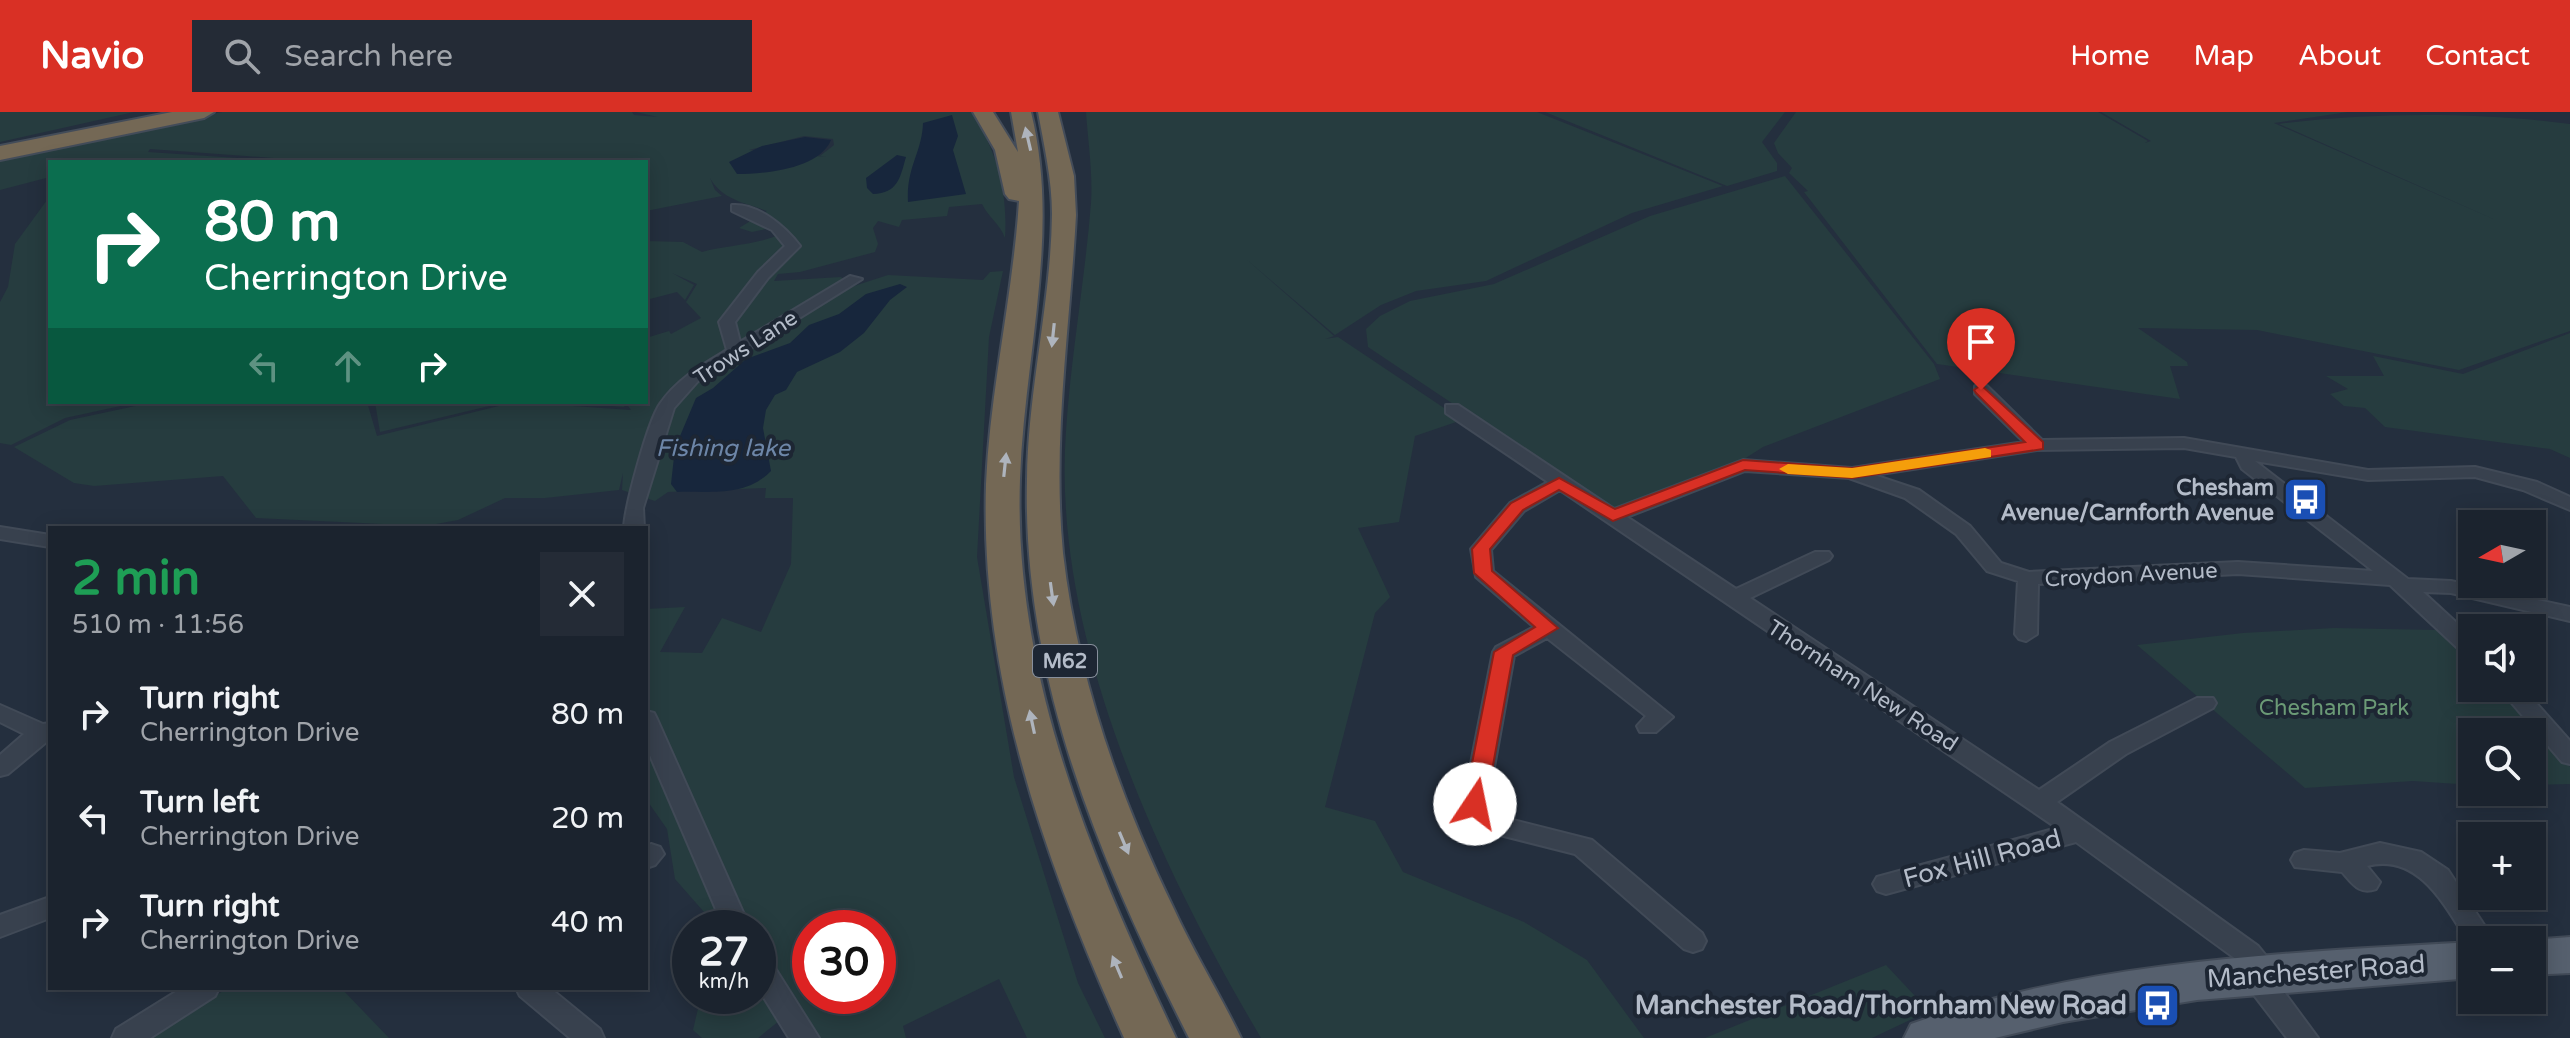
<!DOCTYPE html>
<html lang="en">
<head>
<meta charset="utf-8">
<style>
	:root { --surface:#1b232e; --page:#242b36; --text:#f1f3f6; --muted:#a0a4aa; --line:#39404a; --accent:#d93025 }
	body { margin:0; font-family:"Varela Round",sans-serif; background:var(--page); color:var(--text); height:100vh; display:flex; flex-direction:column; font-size:30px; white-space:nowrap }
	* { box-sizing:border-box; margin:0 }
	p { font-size:26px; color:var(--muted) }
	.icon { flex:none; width:44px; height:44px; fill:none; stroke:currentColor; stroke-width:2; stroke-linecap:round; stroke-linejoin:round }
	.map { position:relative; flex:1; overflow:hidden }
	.panel { position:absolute; left:48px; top:414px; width:600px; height:464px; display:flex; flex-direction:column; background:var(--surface); border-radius:0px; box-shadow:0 4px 20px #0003,0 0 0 2px var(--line) }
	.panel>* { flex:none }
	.guide { position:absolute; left:48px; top:48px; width:600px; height:244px; border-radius:0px; box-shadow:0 4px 20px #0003,0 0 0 2px var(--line); background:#0b6e4f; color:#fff; overflow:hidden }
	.needle { width:52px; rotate:261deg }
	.buttons { position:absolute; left:2458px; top:398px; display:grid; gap:16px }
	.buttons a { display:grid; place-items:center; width:88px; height:88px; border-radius:0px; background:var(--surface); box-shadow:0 4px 20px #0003,0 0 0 2px var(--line); font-size:40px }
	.speed { position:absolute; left:672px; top:798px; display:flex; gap:16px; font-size:40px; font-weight:700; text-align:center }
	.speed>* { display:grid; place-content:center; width:104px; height:104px; border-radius:50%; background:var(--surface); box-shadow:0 4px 20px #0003,0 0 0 2px var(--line); line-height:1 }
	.speed small { font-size:20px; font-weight:400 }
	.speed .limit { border:12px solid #d22; background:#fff; color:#111 }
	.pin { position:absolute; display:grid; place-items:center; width:68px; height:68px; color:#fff; margin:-82px -34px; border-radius:50% 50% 50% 0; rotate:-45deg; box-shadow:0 0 8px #0007 }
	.pin .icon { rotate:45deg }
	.me { position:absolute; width:88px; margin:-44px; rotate:11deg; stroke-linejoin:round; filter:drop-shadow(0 0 6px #0008) }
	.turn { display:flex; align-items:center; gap:28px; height:168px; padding:0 24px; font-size:36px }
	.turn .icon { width:104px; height:104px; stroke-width:2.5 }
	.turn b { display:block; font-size:56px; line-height:68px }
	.lanes { display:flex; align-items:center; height:76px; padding:0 24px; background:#0003; justify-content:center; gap:40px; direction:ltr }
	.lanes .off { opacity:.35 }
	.round { display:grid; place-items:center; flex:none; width:84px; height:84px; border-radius:0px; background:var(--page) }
	.headline { display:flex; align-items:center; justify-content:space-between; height:136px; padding:0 24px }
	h1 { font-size:48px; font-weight:800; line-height:60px; color:#1e9e55 }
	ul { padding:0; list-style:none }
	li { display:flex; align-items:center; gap:24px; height:104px; padding:0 24px }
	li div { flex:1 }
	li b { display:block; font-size:30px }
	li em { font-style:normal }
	header { display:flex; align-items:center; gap:48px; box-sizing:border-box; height:112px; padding:0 40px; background:var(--accent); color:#fff }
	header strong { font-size:38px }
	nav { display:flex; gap:44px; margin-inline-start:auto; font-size:28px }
	.search { width:560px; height:72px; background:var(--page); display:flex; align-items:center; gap:20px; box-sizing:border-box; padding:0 28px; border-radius:0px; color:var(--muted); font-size:30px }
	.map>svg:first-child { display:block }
</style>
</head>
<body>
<header>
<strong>Navio</strong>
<div class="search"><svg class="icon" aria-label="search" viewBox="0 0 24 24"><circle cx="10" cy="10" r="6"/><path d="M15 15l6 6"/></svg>Search here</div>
<nav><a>Home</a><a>Map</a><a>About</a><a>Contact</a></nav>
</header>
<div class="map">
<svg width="2570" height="926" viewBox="0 0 2570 926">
	<rect width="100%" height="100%" fill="#242f3e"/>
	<path fill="#263c3f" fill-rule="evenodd" d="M0,0H134L0,30Z
		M222,0H632L634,3L658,5L636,0H971C997,38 1008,80 1005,126C1000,112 989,106 982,92L949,95L947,104L902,108L899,115L878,109L873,116L878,132L875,140L800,160L778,162L774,169L841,165L851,175L888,163L983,168L990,160L1003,159L989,225L977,445L1014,665L1078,871L1105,926H1027L999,867L903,914L906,926H803L779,909L758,926H702L693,918L701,884H758V816H718L675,767L667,717L646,687V497L685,495L660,540L702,541L722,506L761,520L791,452L793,386H765L766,376L668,380L655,389L622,378L623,361L619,378L545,386H505L458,408L425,414L256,406L223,364L94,374L74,371L14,335L70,308L154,290H367L377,324L515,290L631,298L626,291L624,295L558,290H646V226L669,219L671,222L701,206L686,190L697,172L672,161L694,173L685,188L677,180L646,188V129L683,130L702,140C725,133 768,132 785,119L780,114L752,120L739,116L767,99C746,91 722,88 710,66L715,78L722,84L646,99V50H328L150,37L148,40L298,50H50V65L0,78V46ZM804,24L833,27L834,33L820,44L826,45L749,38ZM810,816H878V884H810Z
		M1086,0H1537L1723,74L1632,101L1486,169L1416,179L1381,193L1335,223L1246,147L1334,224L1325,227L1338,225L1462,308L1415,324L1399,410L1358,416L1390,485L1375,501L1325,695L1375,709L1403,760L1524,810L1587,848L1644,926H1261C1159,753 1051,525 1066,319C1071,243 1085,167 1091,91C1093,61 1088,30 1086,0Z
		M1545,0H1785L1762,30L1777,51V59L1727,74Z
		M1796,0H2098L2148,29L2145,31L2151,29L2101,0H2348L2274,11L2498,109L2279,12C2370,0 2481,0 2570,12V219L2459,258L2257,218L2138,216L2187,250L2188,254H2170L2180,287L1937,252L1804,80L1808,79L1789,61L1792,56L1778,41L1774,31Z
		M1785,64L1934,252L1940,267L1763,335L1741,349L1613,399L1368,235L1366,217L1380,204L1410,189L1494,172L1650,104Z
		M50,84V290H139L65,306L11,333L0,331V190L8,175L15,132Z
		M2570,221V346L2550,337L2385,315L2365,296L2344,294L2330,282L2348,277L2326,264H2384L2373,244L2463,262Z
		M375,290H506L380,320Z
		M2334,516L2437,518L2472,549V576H2500L2570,655V672L2532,673V620H2472V673L2413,669L2305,676L2137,533L2243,521Z
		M1886,853L1929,899L1872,926H1705Z
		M228,876H341L389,926H147Z"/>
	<path fill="#17263c" d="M952,3L958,24L953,38L966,82L908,90C906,55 922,41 923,11Z
		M805,25L831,28C819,57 765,62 737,62L729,50L762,34Z
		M897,43L906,45C900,66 898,81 873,82L867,76L866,66Z
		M900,172L907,175L890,188L864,221L840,240L797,260L786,278L775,283L766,298L763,316L771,359C746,385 712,379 677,380L671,372L675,336L696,286L713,276L746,247L790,231L809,213L839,202L866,182Z"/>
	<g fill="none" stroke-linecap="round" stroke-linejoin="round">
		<defs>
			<path id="street" d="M732,93C758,91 786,115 800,134L768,166L735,210L740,230L850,164L862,167L698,269L674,296L643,396L644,416H624C625,394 648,309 660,292C677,267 702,253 727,238L719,210L758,160L785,134L772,118L732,99Z
				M1981,273L1987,274L2042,328L2184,326L2368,358L2475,355L2537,370L2570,385V398L2523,378L2475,365L2368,368L2255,349L2408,467L2451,469L2570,495V509L2451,481L2423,480L2472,525V544L2464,542L2390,473L2238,462L2038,472L2037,522L2026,529L2019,527L2015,522L2018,469L1987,459L1956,422L1905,386L1849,366L1745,359L1627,405L1736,477L1815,440H1829L1832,444L1829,448L1750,486L2039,678L2110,630L2197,586H2213L2216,591L2213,596L2126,642L2057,690L2258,834L2280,861L2276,869L2318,926H2287L2244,870L2240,862L2244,855L2240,850L2076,730L1886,782L1877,779L1873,772L1877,765L2057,716L1560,378L1524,399L1491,438L1493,459L1673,605L1656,620H1640L1637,614L1646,604L1547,526L1514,544L1488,689L1505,706L1592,728L1702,821L1706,829L1702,837L1693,840L1684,837L1575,742L1488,720L1463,692L1493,540L1496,535L1534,515L1476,465L1471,437L1510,391L1548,370L1446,301V293H1458L1614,397L1743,348L1852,356L2024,330L1975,282V274ZM2184,336L2236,345L2242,357L2373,459L2238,450L2029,460L2001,451L1970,414L1919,378L1874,363L2037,338Z
				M0,415L50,423V435L0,427Z
				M2499,576H2523L2570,629V652L2562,650Z
				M0,593L43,612L50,611V627L8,662L0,664V643L24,622L0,610Z
				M646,599L654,601L657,607L750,816H724L646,634Z
				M2380,731L2421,740L2448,758L2494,828H2472V836C2447,798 2421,740 2367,754L2380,770L2376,777C2359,783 2353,772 2342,760L2295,755L2291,748L2295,741L2304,738L2340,741Z
				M651,732L660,735L664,742L655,753L646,756V734Z
				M50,785V806L0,825V803Z
				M758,842L768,845L819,926H789L758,876Z
				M182,876H219L215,884L150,926H112L116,917Z
				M516,876H550L600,917L604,926H570L520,884Z"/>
			<path id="primary" d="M2570,825V861L2532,863L2530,828Z
				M2472,830V866L2197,888L2063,910L1995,926H1904L1911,912C2089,848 2285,841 2472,830Z"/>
			<path id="highway" d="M172,0H214L204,6L0,48V34Z
				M973,0H993L1018,40L1011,0H1031C1061,119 1024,246 1020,367C1013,564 1093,751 1176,926H1124C1045,750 980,568 986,372C990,277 1013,184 1019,89L1009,87L1005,82L995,38Z
				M1038,0H1058L1074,64L1076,103C1070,215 1052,328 1063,441C1077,564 1120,686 1174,797C1194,841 1220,882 1241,926H1189C1101,752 1022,566 1027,367C1028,278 1051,190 1052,102C1052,67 1044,34 1038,0Z"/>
		</defs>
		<use href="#street" stroke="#414a57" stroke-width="4"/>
		<use href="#primary" stroke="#414a57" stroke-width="4"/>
		<use href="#highway" stroke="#434c59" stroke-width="4"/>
		<use href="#street" fill="#38414e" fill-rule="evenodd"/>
		<use href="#primary" fill="#56606e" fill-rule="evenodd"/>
		<use href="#highway" fill="#746855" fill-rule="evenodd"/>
	</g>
	<defs><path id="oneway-solid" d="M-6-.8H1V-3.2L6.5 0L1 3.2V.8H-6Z" transform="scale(2)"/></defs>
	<g fill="#aeb4bd">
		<use href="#oneway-solid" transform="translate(1028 27) rotate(-103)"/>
		<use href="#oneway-solid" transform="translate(1053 223) rotate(96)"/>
		<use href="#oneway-solid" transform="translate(1005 353) rotate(-84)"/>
		<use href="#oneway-solid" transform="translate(1052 482) rotate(82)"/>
		<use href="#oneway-solid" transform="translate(1032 610) rotate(-102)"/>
		<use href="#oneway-solid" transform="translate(1124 731) rotate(67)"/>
		<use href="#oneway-solid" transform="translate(1117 855) rotate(-113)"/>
	</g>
	<path fill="#d93025" stroke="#8d1f18" stroke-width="2" d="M1981,273L2043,330V337L1852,366L1745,358L1613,409L1559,378L1523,398L1490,437L1492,459L1558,516L1513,543L1486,692L1475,701L1467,698L1464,692L1494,540L1535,515L1474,461L1472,437L1511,391L1559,366L1615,397L1743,348L1852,356L2025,330L1976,281L1974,278Z"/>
	<path fill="#f59e0b" d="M1985,336L1991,338V345L1852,366L1788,362L1779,357L1788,352L1852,356Z"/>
	<defs>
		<symbol id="bus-square" viewBox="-11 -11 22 22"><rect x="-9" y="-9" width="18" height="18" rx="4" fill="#1a4fb4" stroke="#1d2633"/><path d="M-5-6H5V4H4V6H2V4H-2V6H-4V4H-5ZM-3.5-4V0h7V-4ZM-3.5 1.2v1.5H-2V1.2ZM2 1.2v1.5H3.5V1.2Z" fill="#fff"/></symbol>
	</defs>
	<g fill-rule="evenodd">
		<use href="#bus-square" x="2280" y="362" width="51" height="51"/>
		<use href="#bus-square" x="2132" y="868" width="51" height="51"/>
	</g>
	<g text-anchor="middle" stroke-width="8" stroke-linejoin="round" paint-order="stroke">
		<rect fill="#1d2633" stroke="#878f9c" stroke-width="2" x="1033" y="533" width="64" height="32" rx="6"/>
		<g font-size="20" font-weight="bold" fill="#b4bcc9">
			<text x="1065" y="556">M62</text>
		</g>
		<g font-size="22" fill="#b4bcc9" stroke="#1d2633">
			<text transform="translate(745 235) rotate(-33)" y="8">Trows Lane</text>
			<text transform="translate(2131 462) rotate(-3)" y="8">Croydon Avenue</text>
			<text transform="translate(1863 573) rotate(33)" y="8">Thornham New Road</text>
		</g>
		<g font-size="22" font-weight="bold" fill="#b4bcc9" stroke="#1d2633" text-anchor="end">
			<text x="2274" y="383">Chesham<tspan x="2274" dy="25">Avenue/Carnforth Avenue</tspan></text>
		</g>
		<g font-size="22" fill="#6b9a76" stroke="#1d2633">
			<text x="2334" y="603">Chesham Park</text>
		</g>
		<g font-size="24" font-style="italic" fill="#6d86a8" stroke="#1d2633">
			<text x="723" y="344">Fishing lake</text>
		</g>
		<g font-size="26" fill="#b4bcc9" stroke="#1d2633">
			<text transform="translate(1982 746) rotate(-15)" y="9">Fox Hill Road</text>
			<text transform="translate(2316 859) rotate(-4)" y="9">Manchester Road</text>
		</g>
		<g font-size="26" font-weight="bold" fill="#b4bcc9" stroke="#1d2633" text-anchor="end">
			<text x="2127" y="902">Manchester Road/Thornham New Road</text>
		</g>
	</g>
</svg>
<div class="buttons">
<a><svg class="needle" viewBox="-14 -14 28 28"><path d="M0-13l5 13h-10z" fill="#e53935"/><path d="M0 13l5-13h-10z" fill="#a0a4aa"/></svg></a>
<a><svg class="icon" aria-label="sound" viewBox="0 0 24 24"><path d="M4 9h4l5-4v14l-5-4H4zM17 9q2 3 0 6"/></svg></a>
<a><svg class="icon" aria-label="search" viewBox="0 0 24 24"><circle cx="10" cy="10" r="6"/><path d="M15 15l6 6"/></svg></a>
<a>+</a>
<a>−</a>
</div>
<div class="speed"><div>27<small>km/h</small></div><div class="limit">30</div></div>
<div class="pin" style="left:1981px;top:278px;background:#d93025"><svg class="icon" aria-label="arrive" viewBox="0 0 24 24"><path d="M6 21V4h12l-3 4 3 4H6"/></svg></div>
<svg class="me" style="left:1475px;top:692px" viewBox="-20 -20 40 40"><circle r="19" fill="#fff"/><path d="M0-13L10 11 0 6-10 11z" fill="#d93025"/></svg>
<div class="guide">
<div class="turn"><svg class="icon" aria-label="right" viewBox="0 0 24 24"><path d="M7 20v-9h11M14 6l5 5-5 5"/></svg><div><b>80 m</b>Cherrington Drive</div></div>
<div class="lanes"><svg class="icon off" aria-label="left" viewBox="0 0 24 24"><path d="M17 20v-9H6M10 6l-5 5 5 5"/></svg><svg class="icon off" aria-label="ahead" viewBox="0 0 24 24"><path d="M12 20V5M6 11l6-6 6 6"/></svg><svg class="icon" aria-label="right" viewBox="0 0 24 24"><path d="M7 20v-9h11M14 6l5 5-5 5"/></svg></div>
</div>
<section class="panel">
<div class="headline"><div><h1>2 min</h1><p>510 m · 11:56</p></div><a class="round"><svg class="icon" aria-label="close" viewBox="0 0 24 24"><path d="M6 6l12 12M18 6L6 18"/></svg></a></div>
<ul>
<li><svg class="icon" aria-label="right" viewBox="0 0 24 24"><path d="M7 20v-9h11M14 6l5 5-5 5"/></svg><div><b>Turn right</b><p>Cherrington Drive</p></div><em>80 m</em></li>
<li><svg class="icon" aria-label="left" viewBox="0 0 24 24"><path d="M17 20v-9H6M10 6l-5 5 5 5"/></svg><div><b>Turn left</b><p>Cherrington Drive</p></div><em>20 m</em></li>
<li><svg class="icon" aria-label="right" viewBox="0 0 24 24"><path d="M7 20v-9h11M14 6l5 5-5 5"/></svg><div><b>Turn right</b><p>Cherrington Drive</p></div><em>40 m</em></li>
</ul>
</section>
</div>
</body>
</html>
